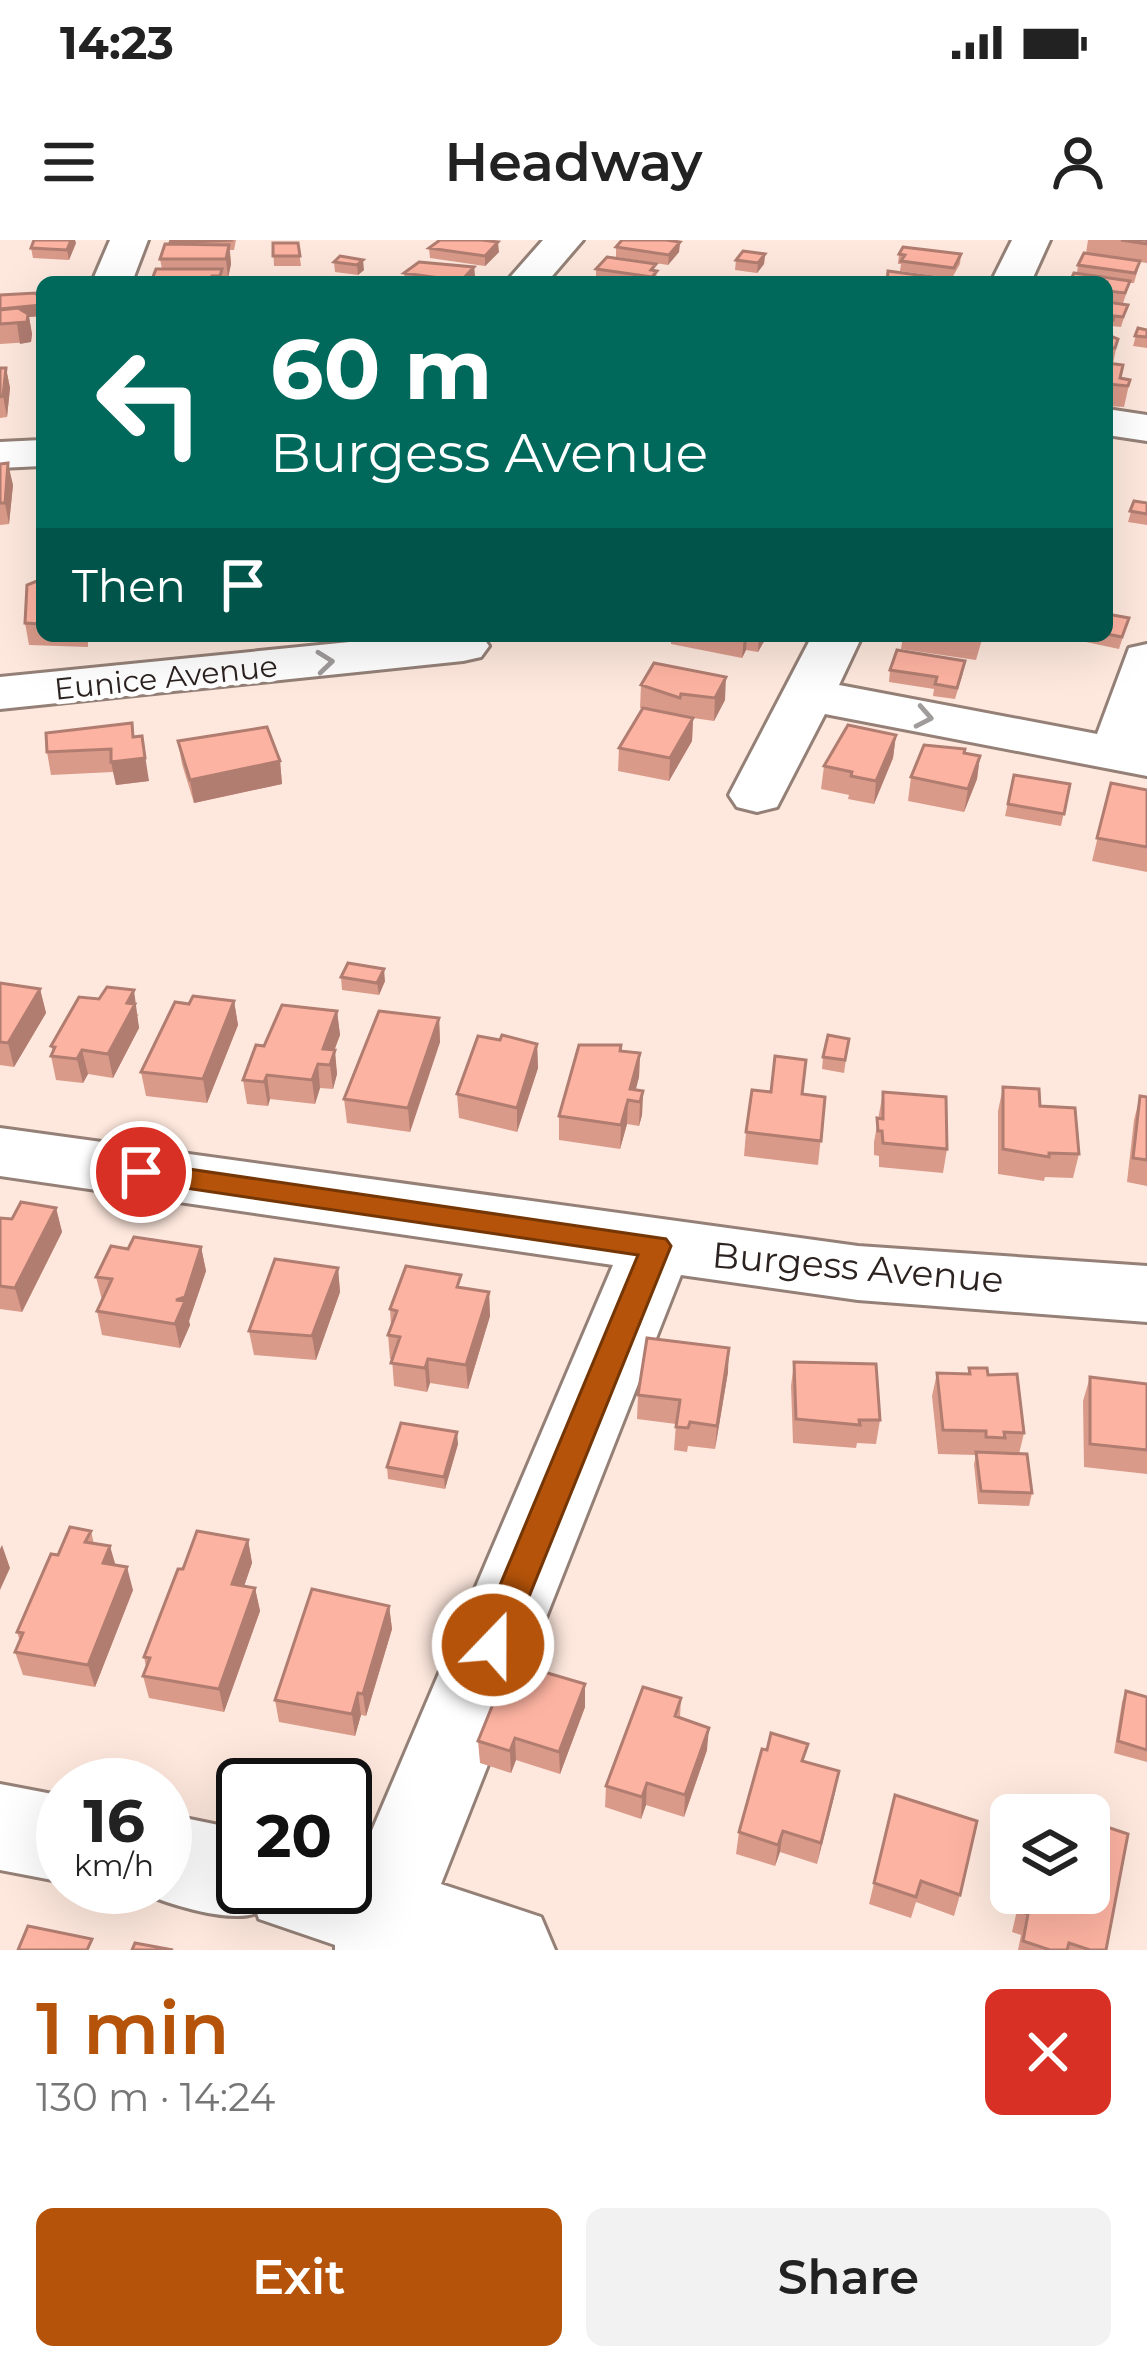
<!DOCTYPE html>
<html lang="en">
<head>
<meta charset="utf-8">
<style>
	:root { --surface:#fff; --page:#f2f2f2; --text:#222; --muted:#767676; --accent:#b45309 }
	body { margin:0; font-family:Montserrat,sans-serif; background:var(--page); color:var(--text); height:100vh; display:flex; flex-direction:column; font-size:45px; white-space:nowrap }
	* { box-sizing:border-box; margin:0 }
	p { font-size:39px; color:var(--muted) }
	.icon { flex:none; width:66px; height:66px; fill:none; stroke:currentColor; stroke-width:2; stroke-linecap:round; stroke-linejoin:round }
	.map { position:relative; height:1710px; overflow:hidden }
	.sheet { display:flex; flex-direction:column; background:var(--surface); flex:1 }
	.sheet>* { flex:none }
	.guide { position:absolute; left:36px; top:36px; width:1077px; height:366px; border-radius:18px; box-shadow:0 12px 48px #0002; background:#00695c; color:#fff; overflow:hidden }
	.controls { position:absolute; left:990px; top:1554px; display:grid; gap:24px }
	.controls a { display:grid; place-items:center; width:120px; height:120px; border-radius:18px; background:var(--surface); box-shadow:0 12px 48px #0002; font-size:60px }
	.speed { position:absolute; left:36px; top:1518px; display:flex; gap:24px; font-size:60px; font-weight:700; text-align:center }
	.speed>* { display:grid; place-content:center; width:156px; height:156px; border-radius:50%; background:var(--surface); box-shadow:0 12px 48px #0002; line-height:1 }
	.speed small { font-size:30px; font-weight:400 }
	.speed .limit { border:6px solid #111; border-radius:18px; background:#fff; color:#111 }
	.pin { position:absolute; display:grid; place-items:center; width:102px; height:102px; color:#fff; margin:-51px; border:6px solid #fff; border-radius:50%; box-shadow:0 3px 12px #0007 }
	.me { position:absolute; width:132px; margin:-66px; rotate:22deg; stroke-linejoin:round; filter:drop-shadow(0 0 9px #0008) }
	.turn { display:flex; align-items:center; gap:42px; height:252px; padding:0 36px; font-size:54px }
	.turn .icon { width:156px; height:156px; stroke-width:2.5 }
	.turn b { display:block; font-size:84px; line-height:102px }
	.then { display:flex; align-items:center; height:114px; padding:0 36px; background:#0003; gap:24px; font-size:45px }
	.round { display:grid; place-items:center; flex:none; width:126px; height:126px; border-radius:18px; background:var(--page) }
	.head { display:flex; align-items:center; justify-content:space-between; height:204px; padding:0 36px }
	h1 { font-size:72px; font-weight:600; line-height:90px; color:var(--accent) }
	.button { display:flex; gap:24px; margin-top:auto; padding:24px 36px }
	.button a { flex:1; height:138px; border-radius:18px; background:var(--accent); color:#fff; font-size:48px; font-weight:600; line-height:138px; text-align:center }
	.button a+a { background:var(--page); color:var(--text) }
	.status { display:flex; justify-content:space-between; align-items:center; height:84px; padding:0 60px; background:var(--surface); direction:ltr }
	.status svg { height:33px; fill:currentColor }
	header { display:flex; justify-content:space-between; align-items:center; height:156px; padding:0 36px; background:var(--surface); font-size:54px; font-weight:600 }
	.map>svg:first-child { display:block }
</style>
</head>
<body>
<div class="status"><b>14:23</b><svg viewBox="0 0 49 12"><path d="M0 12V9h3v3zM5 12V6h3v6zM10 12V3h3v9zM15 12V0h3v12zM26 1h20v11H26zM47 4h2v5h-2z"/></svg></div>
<header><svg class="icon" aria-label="menu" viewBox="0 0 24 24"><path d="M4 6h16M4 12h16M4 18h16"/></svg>Headway<svg class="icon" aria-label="person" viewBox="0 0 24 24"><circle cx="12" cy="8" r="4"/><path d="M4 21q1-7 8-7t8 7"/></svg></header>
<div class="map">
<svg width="1147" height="1710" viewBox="0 0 1147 1710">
	<rect width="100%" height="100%" fill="#fee8dd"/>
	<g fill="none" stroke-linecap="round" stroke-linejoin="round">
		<defs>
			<path id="minor" d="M110,0H148L132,42H92Z
				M543,0H583L547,42H506Z
				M1012,0H1050L1031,42H991Z
				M1107,169L1147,175V201L1107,195Z
				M42,200V226L0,228V202Z
				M410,396H482L489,406L481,417L463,421L0,469V437Z
				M812,396H862L839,445L1097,494L1129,408L1147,404V536L825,474L777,567L757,572L737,567L729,555Z
				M0,888L858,1006L1147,1026V1082L858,1060L681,1035L441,1644L541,1677L555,1710H335V1705L259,1679L257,1673C229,1684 157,1662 132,1647H165V1574L243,1590V1647H345V1617L359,1621L613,1025L0,936Z
				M0,1544L63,1556V1642L0,1630Z"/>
		</defs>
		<use href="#minor" stroke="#948077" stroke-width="6"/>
		<use href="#minor" fill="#fff" fill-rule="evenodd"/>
	</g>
	<path fill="#da9a8a" d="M171,0H236L234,10H230L231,24L228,38H223L224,42H151L162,29L160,19Z
		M1088,0H1147V23L1140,22L1134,43H1130L1123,63L1107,61V42L1077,33L1078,25L1086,13Z
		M680,2L679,12L668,25L616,17V7Z
		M76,3L69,20L33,18L31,8Z
		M273,3H298L301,26H274Z
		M429,8L499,12L485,26L430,18Z
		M765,14L764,24L757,33L735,30L736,20Z
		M899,14H961L960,24L952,38L900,31L901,24H898Z
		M340,16L364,30L358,35L335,32L334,22Z
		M474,27L475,37L470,42H405L404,33Z
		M596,29L656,31L657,41L584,42L596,39Z
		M0,55L41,65L42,76L29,77L32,94L31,102L0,104Z
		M1107,62L1128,65L1121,87L1112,86L1109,96L1118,99L1113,124L1121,138L1130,140L1124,167L1107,166Z
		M1138,88L1147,90V108L1133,106Z
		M0,128H6L10,148L7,177L0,178Z
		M0,224L13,245L9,284L0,285Z
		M1134,261L1147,263V285L1128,282Z
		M42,339V396H88V407L29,405L25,383Z
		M1107,374L1129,378L1119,409L1081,401L1082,396H1107Z
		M115,396H174V401L116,399Z
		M671,396H767L758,412L746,410L742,418L671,404Z
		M903,396H983L976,420L901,409Z
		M890,430L963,433L955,459L933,456L934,449L889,442Z
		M641,445L725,460L714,481L693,478L692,501L669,541L618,531L619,508L642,469L640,468Z
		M896,495L893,518L874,564L848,559L849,555L821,549L824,526Z
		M135,497L149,541L116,545L113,532L51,535L47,512Z
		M178,501L280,521L282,544L194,563L182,524Z
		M980,516L977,539L964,572L908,561L911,537Z
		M1014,535L1070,544L1061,586L1005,576Z
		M1111,543L1147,550V632L1092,621Z
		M341,737L385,741L379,755L342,750Z
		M0,743L40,749L46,773L14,827L0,825Z
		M234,761L238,785L207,863L146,856L141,832L189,764Z
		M337,771L340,795L334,810L337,834L333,849L320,848L315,864L270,859L268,866L247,864L243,840L264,806Z
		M139,774L137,777L139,788L113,838L88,834L83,843L56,840L51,816L53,812L51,806Z
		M439,778L440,802L410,892L347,883L344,859Z
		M849,799L844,833L822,829L823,817Z
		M537,804L538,828L517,892L459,878L457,854Z
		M621,805V811L640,813L639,837L635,850L643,851L642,875L639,886L627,884L620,909L559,900V876Z
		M1003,847L1040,866L1079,914L1073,938L1045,937L1044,941L998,934V871Z
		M883,852L947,909L943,933L879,927V916L874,915V902Z
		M802,854L825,857L818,925L744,916L746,892Z
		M1140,856L1147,857V946L1127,942L1134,880Z
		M56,968L62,992L22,1072L0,1069V978L12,979Z
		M201,1007L206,1031L189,1081L190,1085L180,1108L102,1095L97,1071L102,1060L96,1037L128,1009Z
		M338,1028L340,1052L316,1120L254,1115L249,1091Z
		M462,1048L489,1052L490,1076L468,1149L430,1143L427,1152L394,1146L392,1119H390L388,1095L391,1086L390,1069Z
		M794,1122L880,1180L876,1204L857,1203L856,1208L793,1203L791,1146Z
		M969,1128L988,1135L1024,1193L1019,1214L1032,1253L1029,1266L978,1264L974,1224L976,1215L938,1214L932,1156L937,1133L968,1134Z
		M728,1132L715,1209L688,1206L687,1212L674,1210L676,1184L637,1179L638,1155Z
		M1090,1137L1147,1144V1234L1084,1227L1083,1161Z
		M458,1204L445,1249L388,1239L387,1227Z
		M91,1291L94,1304L116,1325L133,1350L95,1447L23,1435L15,1412L20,1401L17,1392L58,1315Z
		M248,1300L252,1323L244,1346L255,1348L260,1371L224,1472L149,1458L143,1436L146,1427L144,1417L183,1329Z
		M389,1366L392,1389L366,1476L361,1475L355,1496L279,1482L275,1460Z
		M585,1444V1467L560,1534L516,1520L511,1533L480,1523L478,1501Z
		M1126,1451L1147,1457V1522L1114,1513L1122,1462Z
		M681,1458L680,1478L707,1510L684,1577L646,1565L641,1579L605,1567L606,1546Z
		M805,1521L839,1531L817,1624L780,1612L775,1626L736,1614L739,1592Z
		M895,1555L960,1655L954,1676L916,1662L911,1678L869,1664Z
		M1021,1653H1089L1106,1710H1018L1021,1695L1012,1692Z"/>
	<path fill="#b17d71" d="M71,0H75L76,3L69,20L67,10Z
		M498,2L499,12L485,26V16Z
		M680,2L679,12L668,25L669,15Z
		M229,5L231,24L228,38L226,19Z
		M765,14L764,24L757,33L758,23Z
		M363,20L364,30L358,35L357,25Z
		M474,27L475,37L470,42H461Z
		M41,65L42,76L29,77L32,94L31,102L20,104L17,84L0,69Z
		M6,128L10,148L7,177L3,156Z
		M8,223L13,245L9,284L5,263Z
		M744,396H747L746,410L742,418Z
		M759,396H767L758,412Z
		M726,437L725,460L714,481L715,458Z
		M693,478L692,501L669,541L670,518Z
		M132,483L136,506L142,496L149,541L116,545L111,522L133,497Z
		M896,495L893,518L874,564L876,541Z
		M980,516L977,539L964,572L968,549Z
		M280,521L282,544L194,563L190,540Z
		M384,729L385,741L379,755L377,743Z
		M40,749L46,773L14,827L8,803Z
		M134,750L139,788L113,838L108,814L127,763Z
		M234,761L238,785L207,863L203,839Z
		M337,771L340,795L329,825L323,809Z
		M439,778L440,802L410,892L408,868Z
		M537,804L538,828L517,892V868Z
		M82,810L88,834L83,843L77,819Z
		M335,810L337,834L333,849L330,825Z
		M640,813L639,837L633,861L630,849Z
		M318,824L320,848L315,864L312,840Z
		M267,835L270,859L268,866L264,842Z
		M643,851L642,875L639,886L640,862Z
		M628,860L627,884L620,909L621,885Z
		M56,968L62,992L22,1072L15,1048Z
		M201,1007L206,1031L189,1081L190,1085L180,1108L175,1084L176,1060Z
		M338,1028L340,1052L316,1120L312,1096Z
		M489,1052L490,1076L468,1149L466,1125Z
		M729,1108L728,1132L715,1209L717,1186Z
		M428,1119L430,1143L427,1152L425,1128Z
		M457,1192L458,1204L445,1249L444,1237Z
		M248,1300L252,1323L237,1367L232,1344Z
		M2,1305L10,1328L0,1350V1309Z
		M110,1306L117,1330L103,1323Z
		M127,1327L133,1350L95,1447L88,1425Z
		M255,1348L260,1371L224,1472L219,1449Z
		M389,1366L392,1389L366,1476L363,1454Z
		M585,1444V1467L560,1534L559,1512Z
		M358,1453L361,1475L355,1496L352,1474Z
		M709,1488L707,1510L684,1577L685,1555Z
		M515,1498L516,1520L511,1533L510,1511Z
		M839,1531L835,1553L817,1624L821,1603Z
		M647,1543L646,1565L641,1579L642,1557Z
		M783,1591L780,1612L775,1626L778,1605Z"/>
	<path fill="#fdb3a1" stroke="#b17d71" stroke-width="3" d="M34,0H71L67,10L31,8Z
		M171,0H233L170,3Z
		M440,0H482L498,2L485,16L429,8Z
		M622,0H666L680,2L669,15L616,7Z
		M1121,0H1147V4Z
		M273,3H298L300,16H273Z
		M165,4L229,5L226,19H160Z
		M903,7L961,14L954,28L901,21L905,15L899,14Z
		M743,11L765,14L758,23L736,20Z
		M1084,13L1140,21L1135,33L1078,25Z
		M340,16L363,20L357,25L334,22Z
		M607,17L656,24L651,30L657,31L652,37L596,29Z
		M419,22L474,27L461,41L404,33Z
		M156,29H222L220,36H212L210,42H151Z
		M888,31L948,39L946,42H887Z
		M1074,33L1130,41L1125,53L1107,51V42H1070Z
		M588,38L618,42H584Z
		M36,53L41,65L0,69V55Z
		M1107,62L1128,65L1123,77L1114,76L1113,80L1107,79Z
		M18,68L28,74L27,82L0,84V70Z
		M1107,84L1111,85L1108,95L1118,99L1115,108L1107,107Z
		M1138,88L1147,90V97L1135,96Z
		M1107,123L1123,125L1120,138L1130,140L1128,146L1107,144Z
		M0,128H6L3,156L0,157Z
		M8,223L5,263H0V224Z
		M40,238H42V262H39Z
		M1134,261L1147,263V274L1130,271Z
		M42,339V384L25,383L27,345Z
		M1107,374L1129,378L1122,397L1107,394Z
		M897,410L965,421L957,448L935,444L937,437L890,430Z
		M654,423L726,437L715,458L681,454L680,458L641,445Z
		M643,468L693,478L670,518L619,508Z
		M132,483L133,497L142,496L145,518L111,522V509L47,512L46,493Z
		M848,485L896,495L876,541L851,536L852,532L824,526Z
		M267,487L280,521L190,540L178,501Z
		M924,505L965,509L964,513L980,516L968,549L911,537Z
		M1014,535L1070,544L1064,574L1008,564Z
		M1111,543L1147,550V607L1097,598Z
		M348,723L384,729L377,743L341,737Z
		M0,743L40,749L8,803L0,802Z
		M107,747L134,750L127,763L135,764L108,814L82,810L77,819L51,816L55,807L51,806L79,757L99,759Z
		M193,756L234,761L203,839L141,832L175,762L189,764Z
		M282,765L337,771L323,809L335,810L330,825L318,824L312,840L267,835L264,842L243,840L256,805L264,806Z
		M379,771L439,778L408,868L344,859Z
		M502,795L537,804L517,868L457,854L478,796L500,800Z
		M828,795L849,799L845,820L823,817Z
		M579,805H621L620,811L640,813L630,849L643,851L640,862L628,860L621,885L559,876Z
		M775,816L806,820L802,854L825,857L821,901L746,892L752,850L771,852Z
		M1003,847L1039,849L1040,866L1075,868L1079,914L1049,913V917L1003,909Z
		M883,852L946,857L947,909L883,903L882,891H878L877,878L883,879Z
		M1140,856L1147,857V920L1133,918Z
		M21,962L56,968L15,1048L0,1046V978L12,979Z
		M134,997L201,1007L185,1057L176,1060L185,1061L175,1084L97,1071L112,1039L96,1037L111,1006L128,1009Z
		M275,1019L338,1028L312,1096L249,1091Z
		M406,1026L461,1035L457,1047L489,1052L466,1125L428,1119L425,1128L391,1123L400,1097L388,1095L397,1071L390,1069Z
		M647,1098L729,1108L717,1186L690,1182L688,1188L676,1187L680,1160L638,1155Z
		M794,1122L876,1124L880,1180H859L860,1185L796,1179Z
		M969,1128H987L988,1135L1017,1134L1024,1193L1004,1192L1005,1198L986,1197V1191L943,1190L937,1133L970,1134Z
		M1090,1137L1147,1144V1210L1090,1204Z
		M401,1183L457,1192L444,1237L387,1227Z
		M976,1212L1027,1214L1032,1253L981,1251Z
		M70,1287L91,1291L85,1302L110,1306L103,1323L127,1327L88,1425L15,1412L23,1393L17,1392L51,1314L58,1315Z
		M197,1291L248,1300L232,1344L255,1348L219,1449L143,1436L150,1418L144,1417L178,1329H183Z
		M312,1349L389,1366L363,1454L358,1453L352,1474L275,1460Z
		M510,1422L585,1444L559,1512L515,1498L510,1511L478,1501Z
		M643,1447L681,1458L675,1476L709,1488L685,1555L647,1543L642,1557L606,1546Z
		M1126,1451L1147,1457V1510L1118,1501Z
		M771,1493L808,1504L802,1521L839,1531L821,1603L783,1591L778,1605L739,1592L762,1509L767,1510Z
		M895,1555L977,1581L960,1655L921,1641L916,1657L874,1643Z
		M1043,1566L1072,1575H1041Z
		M1089,1581L1128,1594L1106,1710H1090L1069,1703L1067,1710H1050L1023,1701L1028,1674L1020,1671L1024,1653H1089Z
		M28,1686L92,1699L87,1710H18Z
		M135,1703L173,1710H132Z"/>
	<defs><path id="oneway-chevron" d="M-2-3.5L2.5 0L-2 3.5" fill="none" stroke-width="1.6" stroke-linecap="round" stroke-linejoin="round" transform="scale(3)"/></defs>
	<g stroke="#a09c9b">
		<use href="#oneway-chevron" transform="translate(325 422) rotate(-6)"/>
		<use href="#oneway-chevron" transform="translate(924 477) rotate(11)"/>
	</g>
	<path fill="#b45309" stroke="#753606" stroke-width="3" d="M141,922L666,999L671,1006L505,1416L493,1421L481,1416L475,1405L638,1015L131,940L127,932Z"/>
	<g text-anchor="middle" stroke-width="10" stroke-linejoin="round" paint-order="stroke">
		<g font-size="30" fill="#2c2320" stroke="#fff">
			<text transform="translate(166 438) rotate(-6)" y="10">Eunice Avenue</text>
		</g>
		<g font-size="36" fill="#2c2320" stroke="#fff">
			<text transform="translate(858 1027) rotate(5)" y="13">Burgess Avenue</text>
		</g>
	</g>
</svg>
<div class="controls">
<a><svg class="icon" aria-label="layers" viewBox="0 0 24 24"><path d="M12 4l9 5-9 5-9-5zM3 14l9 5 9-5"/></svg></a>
</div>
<div class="speed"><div>16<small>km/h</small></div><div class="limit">20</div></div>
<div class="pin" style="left:141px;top:932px;background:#d93025"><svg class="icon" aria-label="arrive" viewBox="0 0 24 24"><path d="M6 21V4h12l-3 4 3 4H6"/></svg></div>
<svg class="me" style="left:493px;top:1405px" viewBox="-20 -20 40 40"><circle r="17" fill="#b45309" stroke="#fff" stroke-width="3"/><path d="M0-11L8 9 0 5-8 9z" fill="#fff"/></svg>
<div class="guide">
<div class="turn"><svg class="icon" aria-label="left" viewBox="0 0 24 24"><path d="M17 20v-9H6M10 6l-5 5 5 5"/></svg><div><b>60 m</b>Burgess Avenue</div></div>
<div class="then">Then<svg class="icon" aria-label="arrive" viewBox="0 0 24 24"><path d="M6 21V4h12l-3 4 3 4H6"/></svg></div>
</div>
</div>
<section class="sheet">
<div class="head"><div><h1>1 min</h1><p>130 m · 14:24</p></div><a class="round" style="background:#d93025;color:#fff"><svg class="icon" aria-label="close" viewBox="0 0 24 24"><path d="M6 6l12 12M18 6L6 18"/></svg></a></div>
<div class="button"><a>Exit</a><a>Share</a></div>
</section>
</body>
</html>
